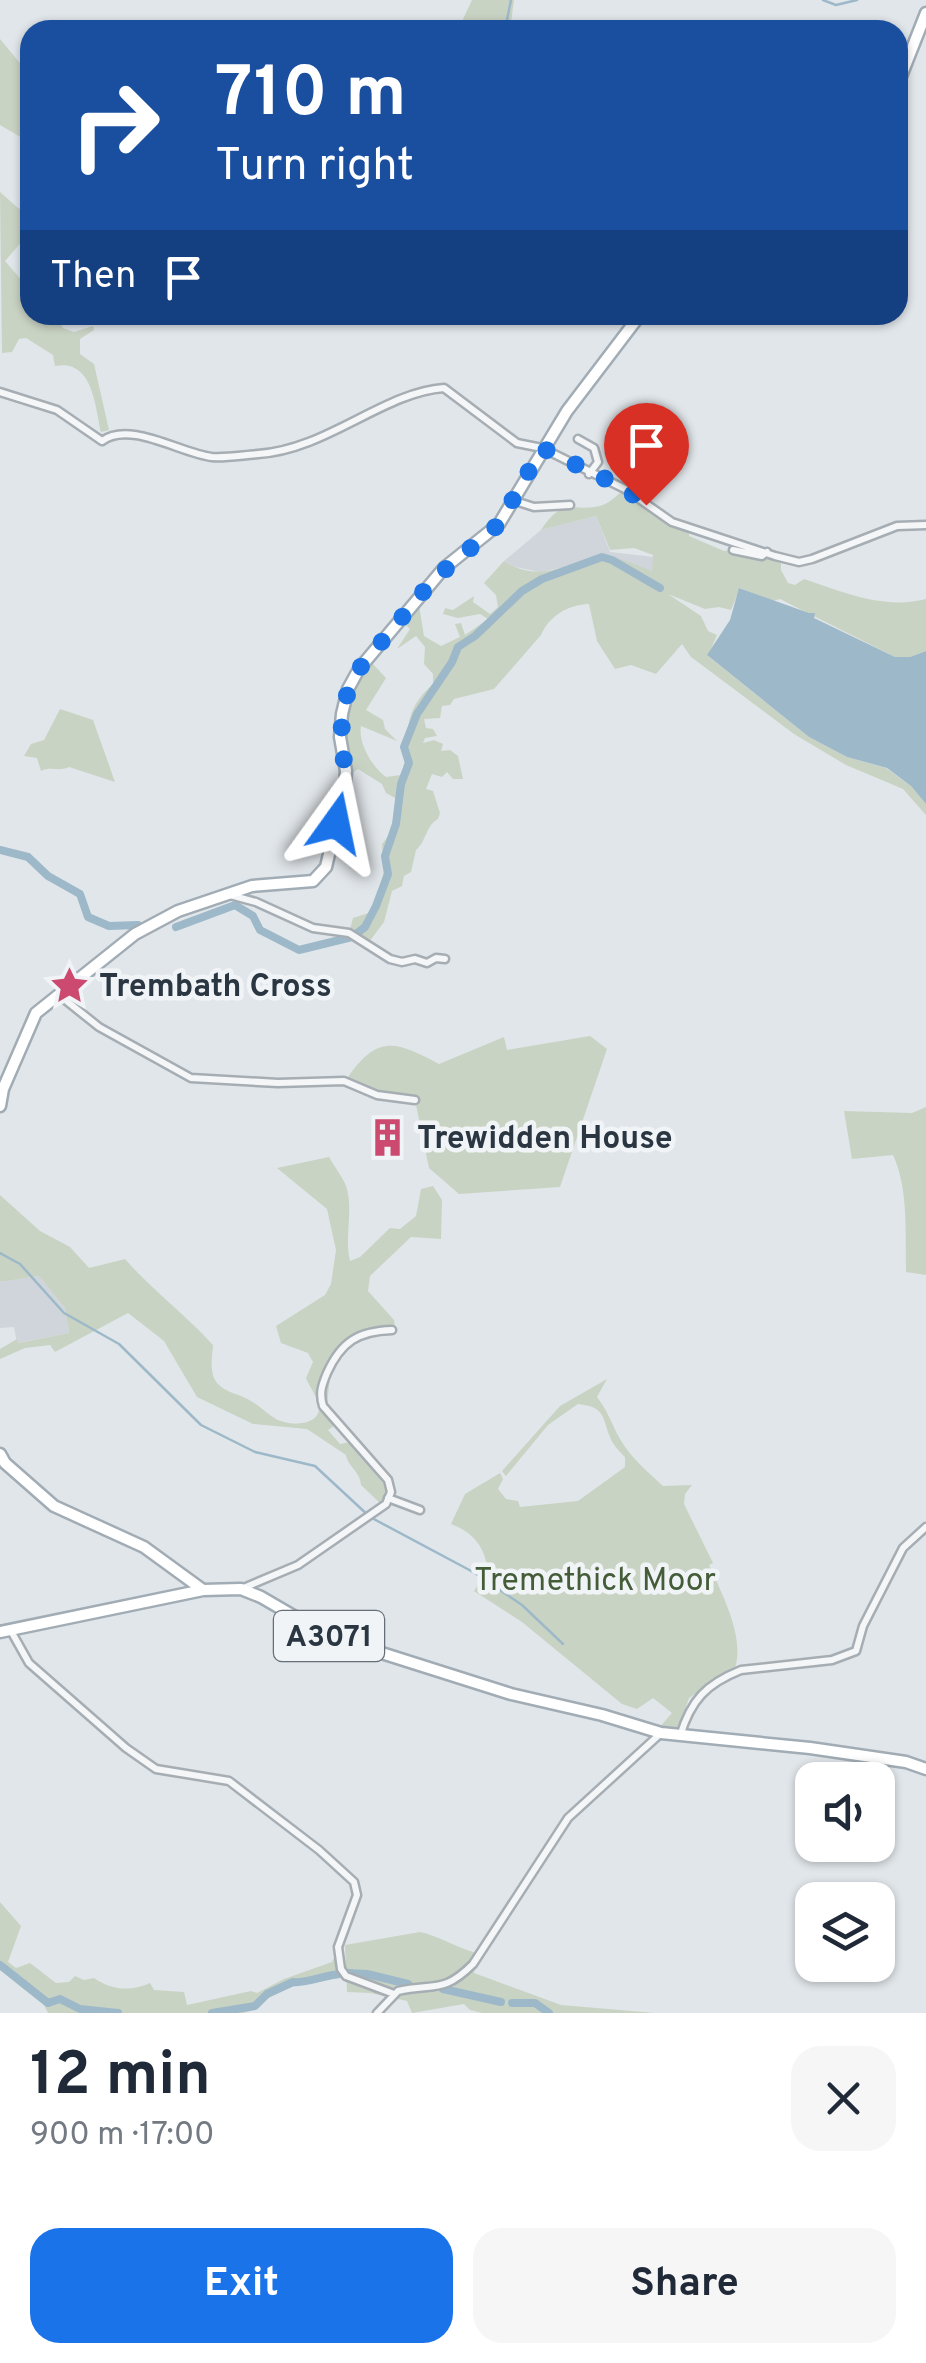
<!DOCTYPE html>
<html lang="en">
<head>
<meta charset="utf-8">
<style>
	:root { --surface:#fff; --page:#f6f6f7; --text:#1f2937; --muted:#747a83; --accent:#1a73e8 }
	body { margin:0; font-family:Overpass,sans-serif; background:var(--page); color:var(--text); height:100vh; display:flex; flex-direction:column; font-size:38px; white-space:nowrap }
	* { box-sizing:border-box; margin:0 }
	p { font-size:32px; color:var(--muted) }
	.icon { flex:none; width:55px; height:55px; fill:none; stroke:currentColor; stroke-width:2; stroke-linecap:round; stroke-linejoin:round }
	.map { position:relative; height:2013px; overflow:hidden }
	.sheet { display:flex; flex-direction:column; background:var(--surface); flex:1 }
	.sheet>* { flex:none }
	.top-card { position:absolute; left:20px; top:20px; width:888px; height:305px; border-radius:30px; box-shadow:0 2px 8px #0004; background:#1a4fa0; color:#fff; overflow:hidden }
	.controls { position:absolute; left:795px; top:1762px; display:grid; gap:20px }
	.controls a { display:grid; place-items:center; width:100px; height:100px; border-radius:20px; background:var(--surface); box-shadow:0 2px 8px #0004; font-size:50px }
	.pin { position:absolute; display:grid; place-items:center; width:85px; height:85px; color:#fff; margin:-102px -42px; border-radius:50% 50% 50% 0; rotate:-45deg; box-shadow:0 0 10px #0007 }
	.pin .icon { rotate:45deg }
	.me { position:absolute; width:110px; margin:-55px; rotate:12deg; stroke-linejoin:round; filter:drop-shadow(0 0 8px #0008) }
	.turn { display:flex; align-items:center; gap:35px; height:210px; padding:0 30px; font-size:45px }
	.turn .icon { width:130px; height:130px; stroke-width:2.5 }
	.turn b { display:block; font-size:70px; line-height:85px }
	.then { display:flex; align-items:center; height:95px; padding:0 30px; background:#0003; gap:20px; font-size:38px }
	.round { display:grid; place-items:center; flex:none; width:105px; height:105px; border-radius:30px; background:var(--page) }
	.headline { display:flex; align-items:center; justify-content:space-between; height:170px; padding:0 30px }
	h1 { font-size:60px; font-weight:700; line-height:75px }
	.primary-button { display:flex; gap:20px; margin-top:auto; padding:20px 30px }
	.primary-button a { flex:1; height:115px; border-radius:30px; background:var(--accent); color:#fff; font-size:40px; font-weight:700; line-height:115px; text-align:center }
	.primary-button a+a { background:var(--page); color:var(--text) }
	.map>svg:first-child { display:block }
</style>
</head>
<body>
<div class="map">
<svg width="926" height="2013" viewBox="0 0 926 2013">
	<rect width="100%" height="100%" fill="#e1e6ea"/>
	<path fill="#cfd5db" d="M596,516L610,552L654,557L652,572L612,558L540,572L515,567L504,561L541,530Z
		M39,1276L65,1308L69,1333L17,1343L14,1327L0,1328V1282Z"/>
	<path fill="#c9d3c3" d="M472,0H514L510,30H458Z
		M0,39L29,74L30,130L22,138L0,125Z
		M0,192L18,208L30,214V232L5,261L30,290V315H56L63,328L74,332L93,326L94,330L80,339V354L94,364L109,430L101,432C95,406 93,359 55,366L53,355L26,338L19,339L12,352L2,353Z
		M625,489L672,522L689,527V536L724,551L733,550L781,560V570L788,583L795,585L804,579C844,592 883,610 926,599V651L910,657H895L780,599L773,601L740,588L731,610L719,607L705,609L668,594L701,616L708,631L717,635L708,656L809,737L847,757L886,768L911,786L926,804V815L903,789L846,765L794,734L691,657L682,644L656,674L631,665L615,669L597,641L589,604C568,605 550,615 541,635L494,689L454,699L450,705L442,706L440,718L424,719L426,728L433,729L437,736L425,738L423,743L434,740L443,744L441,751L450,750L458,756L463,779H453L447,772L442,777L432,774L426,789L433,791L440,813L438,819C426,825 426,842 416,850L411,872L404,876L402,886L392,891L384,922L369,942L349,933L353,918L375,911L384,871L382,844C394,831 396,815 395,798L386,793L382,784L358,769L349,775C339,721 343,708 369,660L386,678L366,710L383,720L385,729L397,741L361,726C358,743 372,767 386,777L401,775C413,741 397,715 433,684V674L424,664L425,647L416,636L397,649L410,629L401,620L418,599L424,636L441,646L460,637L455,624L461,623L465,635L488,619L480,614L458,618L443,614L445,608L453,610L474,596L473,602L490,614L498,607L496,595L484,583L504,561C546,588 575,554 614,558C626,559 640,567 652,571L653,555L634,548L610,550L596,516L541,530C566,492 576,516 605,504C612,501 619,493 625,489Z
		M60,709L93,720L115,782L69,767C59,772 51,766 41,771L37,758L24,756L31,744L44,740Z
		M590,1036L607,1049L560,1187L459,1194L429,1168L415,1100L371,1093L348,1077C378,1034 396,1041 439,1064L504,1037L507,1050Z
		M926,1107V1275L906,1272C905,1235 909,1190 893,1155L852,1159L844,1111L912,1113Z
		M329,1157C334,1166 342,1176 346,1186C354,1209 344,1236 350,1261L360,1257L390,1228L400,1229L416,1216L421,1189L433,1186L442,1200L441,1239L411,1237L370,1276L368,1291L394,1320L395,1326C357,1330 340,1337 324,1372L330,1377L327,1405L341,1421L328,1430L340,1444L350,1442L386,1487L385,1501L381,1504L361,1485C360,1471 348,1467 346,1455L307,1429L253,1424L197,1397L164,1341L128,1313L55,1352L50,1345L25,1348L0,1359V1349L17,1339L18,1343L69,1333L65,1308L39,1276L0,1282V1195L40,1231L70,1247L89,1268L125,1259C152,1290 185,1314 213,1345C212,1357 209,1373 217,1383C225,1393 241,1394 251,1401C260,1406 267,1414 276,1419C288,1426 321,1427 319,1406C318,1398 309,1386 306,1378L313,1362L308,1353L281,1343L276,1326L325,1295L331,1284L336,1250L327,1209L277,1168Z
		M607,1379L597,1397C609,1413 611,1423 620,1439C630,1457 648,1472 663,1486L692,1485L685,1494L684,1504L713,1563L709,1565C722,1594 745,1637 735,1668L689,1698L680,1724L675,1729H658L672,1713L653,1698L637,1709L622,1704L522,1622L474,1591L488,1570C484,1546 474,1533 451,1524L465,1494L500,1473L503,1479L498,1489L506,1499L518,1501L520,1507L578,1501L625,1467V1457C619,1451 613,1445 610,1437C602,1416 605,1407 578,1404L548,1425L506,1476L502,1471L560,1406Z
		M0,1902L21,1926L8,1962L16,1968L30,1963L56,1983L69,1982L75,1976L84,1980L94,1978C111,1990 130,1992 150,1983L154,1990L184,1992L187,2005L251,1991L257,1993L284,1979L332,1962L335,1956L342,1976C326,1977 291,1985 278,1992C261,2001 266,2007 244,2013H48L44,2005L0,1970Z
		M420,1932C439,1936 455,1947 476,1953L474,1973L561,2005L655,2013H482L470,2010L464,2004L412,2013L407,2001L370,1993L347,1992L345,1945Z"/>
	<path fill="#9db9c9" d="M739,588L809,613H815L814,618L895,657H910L926,651V804L911,786L887,768L847,757L809,737L707,655L730,620Z"/>
	<g fill="none" stroke-linecap="round" stroke-linejoin="round">
		<path stroke="#9db9c9" stroke-width="2.5" d="M823,0L836,5L857,0
			M505,30L511,0
			M0,1253L20,1264L64,1313L119,1344L201,1425L255,1452L315,1466L370,1517L475,1573L522,1605L563,1644"/>
		<path stroke="#9db9c9" stroke-width="8" d="M0,850L28,857L48,876L80,894L88,917L109,926L138,925
			M176,927L235,905L253,916L260,930L299,950L352,937
			M356,934L365,927L376,906L388,874L385,856L396,824L401,784L409,763L404,747L417,714L452,662L458,647L475,636L522,591L542,579L602,557L612,560L660,588
			M0,1965L48,2003L60,1999L80,2009L118,2013
			M348,1973L367,1974L408,1984
			M443,1989L501,2002
			M512,2003H535L549,2013
			M212,2013L255,2006L267,1994L293,1982C305,1984 325,1975 340,1974"/>
		<defs>
			<path id="minor" d="M0,392L57,410L102,441C130,420 182,454 212,457C227,458 243,455 258,454C326,450 384,392 444,388L517,443L542,448L625,489L672,522L775,556L799,562L812,559L897,526L926,525
				M578,439L594,448L598,462L589,474
				M515,501L534,507L570,505
				M733,550L762,556L767,552
				M230,895L256,902L313,928L349,933L390,959L402,962L415,959L427,963L436,958L445,959
				M59,995L99,1027L191,1078L278,1083L344,1081L377,1095L415,1100
				M388,1498L420,1510
				M241,1589L298,1565L386,1504L391,1492L388,1480L323,1406C319,1393 322,1385 327,1373C341,1342 358,1331 392,1330
				M11,1631L29,1663L126,1748L156,1769L229,1781L319,1850L354,1882L357,1895L338,1947L341,1969L346,1976L394,1994
				M680,1736C691,1700 706,1684 741,1670L832,1660L856,1651L863,1626L903,1548L926,1527
				M377,2013L398,1991C434,1983 443,1994 473,1964L568,1818L660,1734"/>
			<path id="major" d="M898,84L926,13
				M0,1106L3,1089L36,1013L135,934L178,911L252,886L313,881L326,867L345,785L346,771L340,737L342,714L348,689L359,669L444,568L499,524L567,411L640,315
				M0,1454L5,1463L54,1506L144,1547L203,1590
				M0,1632L203,1590L241,1589L261,1597L328,1636L511,1694L602,1715L661,1733L810,1748L906,1762L926,1769"/>
		</defs>
		<use href="#minor" stroke="#a6aeb4" stroke-width="11"/>
		<use href="#major" stroke="#a1acb5" stroke-width="15"/>
		<use href="#minor" stroke="#f4f6f8" stroke-width="6"/>
		<use href="#major" stroke="#fff" stroke-width="10"/>
	</g>
	<g fill="none" stroke-linecap="round" stroke-linejoin="round">
		<path stroke="#1a73e8" stroke-width="18" stroke-dasharray="0 32.4" d="M336,823L346,772L340,738L348,689L359,669L433,580L499,524L542,448L626,489L646,505"/>
	</g>
	<defs>
		<symbol id="sight-bare" viewBox="-9 -9 18 18"><path d="M0-6L1.8-2.2L6-1.7L2.9 1.2L3.7 5.4L0 3.3L-3.7 5.4L-2.9 1.2L-6-1.7L-1.8-2.2Z" fill="#cc4970" stroke="#f1f4f7" stroke-width="2.5" paint-order="stroke"/></symbol>
		<symbol id="building-bare" viewBox="-9 -9 18 18"><path d="M-4-6H4V6H1V3H-1V6H-4ZM-2.5-4.3h1.7v1.8h-1.7ZM.8-4.3h1.7v1.8H.8ZM-2.5-1h1.7V.8h-1.7ZM.8-1h1.7V.8H.8Z" fill="#cc4970" stroke="#f1f4f7" stroke-width="2.5" paint-order="stroke"/></symbol>
	</defs>
	<g fill-rule="evenodd">
		<use href="#sight-bare" x="42" y="958" width="55" height="55"/>
		<use href="#building-bare" x="360" y="1110" width="55" height="55"/>
	</g>
	<g text-anchor="middle" stroke-width="9" stroke-linejoin="round" paint-order="stroke">
		<rect fill="#f1f4f7" stroke="#666f78" stroke-width="2.5" x="274" y="1611" width="110" height="50" rx="8"/>
		<g font-size="30" font-weight="bold" fill="#2a3641">
			<text x="329" y="1646">A3071</text>
		</g>
		<g font-size="32" font-weight="bold" fill="#2a3641" stroke="#f1f4f7" text-anchor="start">
			<text x="99" y="996">Trembath Cross</text>
			<text x="417" y="1148">Trewidden House</text>
		</g>
		<g font-size="32" fill="#445c37" stroke="#f1f4f7">
			<text x="595" y="1590">Tremethick Moor</text>
		</g>
	</g>
</svg>
<div class="controls">
<a><svg class="icon" aria-label="sound" viewBox="0 0 24 24"><path d="M4 9h4l5-4v14l-5-4H4zM17 9q2 3 0 6"/></svg></a>
<a><svg class="icon" aria-label="layers" viewBox="0 0 24 24"><path d="M12 4l9 5-9 5-9-5zM3 14l9 5 9-5"/></svg></a>
</div>
<div class="pin" style="left:646px;top:505px;background:#d93025"><svg class="icon" aria-label="arrive" viewBox="0 0 24 24"><path d="M6 21V4h12l-3 4 3 4H6"/></svg></div>
<svg class="me" style="left:336px;top:823px" viewBox="-20 -20 40 40"><path d="M0-17L14 15 0 8-14 15z" fill="#1a73e8" stroke="#fff" stroke-width="4"/></svg>
<div class="top-card">
<div class="turn"><svg class="icon" aria-label="right" viewBox="0 0 24 24"><path d="M7 20v-9h11M14 6l5 5-5 5"/></svg><div><b>710 m</b>Turn right</div></div>
<div class="then">Then<svg class="icon" aria-label="arrive" viewBox="0 0 24 24"><path d="M6 21V4h12l-3 4 3 4H6"/></svg></div>
</div>
</div>
<section class="sheet">
<div class="headline"><div><h1>12 min</h1><p>900 m · 17:00</p></div><a class="round"><svg class="icon" aria-label="close" viewBox="0 0 24 24"><path d="M6 6l12 12M18 6L6 18"/></svg></a></div>
<div class="primary-button"><a>Exit</a><a>Share</a></div>
</section>
</body>
</html>
